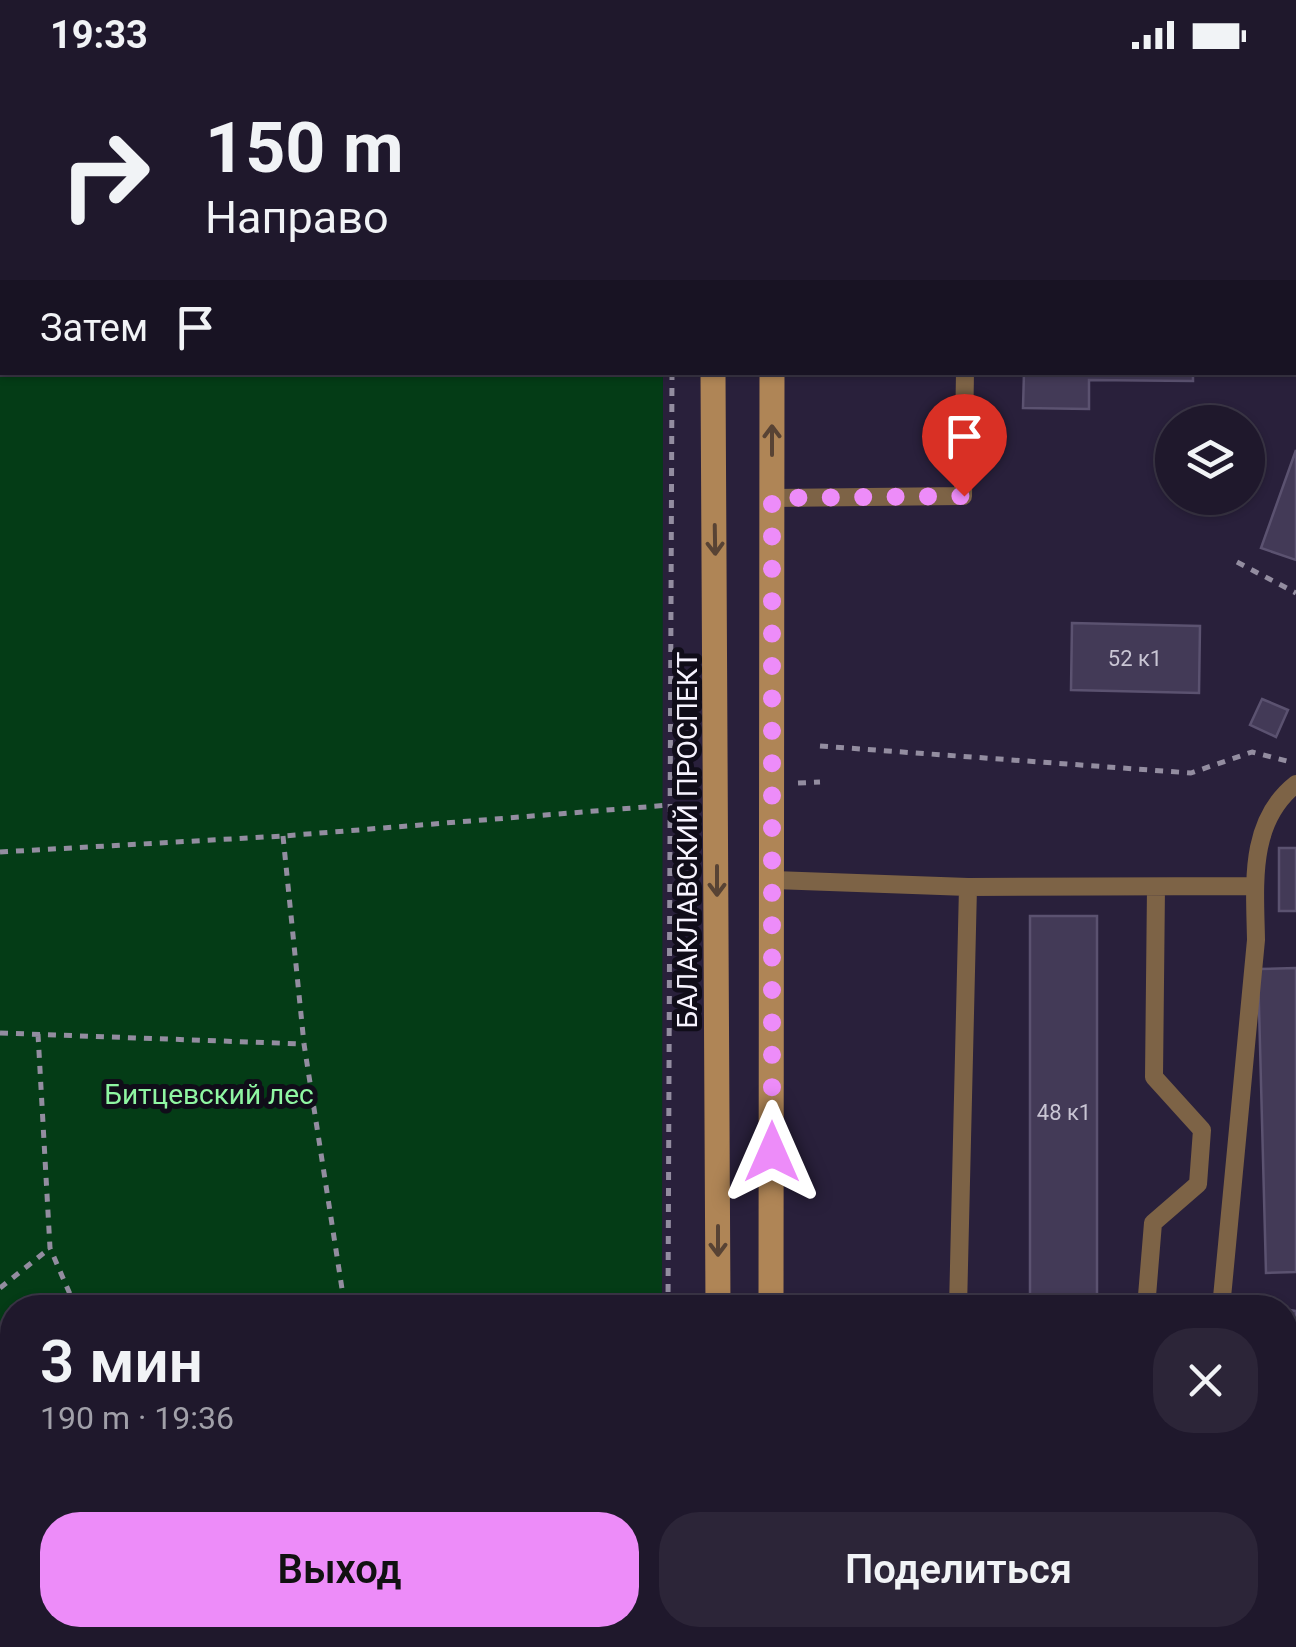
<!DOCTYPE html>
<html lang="ru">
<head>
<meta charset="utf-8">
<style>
	:root { --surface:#1f182c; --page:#2c2538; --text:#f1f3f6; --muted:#a1a0a9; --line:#3c3748; --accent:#ed8cf9 }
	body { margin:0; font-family:Roboto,sans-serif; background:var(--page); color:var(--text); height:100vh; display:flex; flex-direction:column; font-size:38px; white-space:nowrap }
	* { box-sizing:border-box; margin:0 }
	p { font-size:32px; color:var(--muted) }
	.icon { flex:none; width:55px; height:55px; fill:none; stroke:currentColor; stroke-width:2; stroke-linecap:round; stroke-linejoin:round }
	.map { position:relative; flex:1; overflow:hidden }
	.drawer { position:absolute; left:0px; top:1225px; width:1298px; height:352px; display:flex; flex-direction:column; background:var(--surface); border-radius:40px 40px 0 0; box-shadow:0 2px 8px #0004,0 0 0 2px var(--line) }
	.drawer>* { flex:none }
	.hud { position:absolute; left:0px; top:0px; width:1298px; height:305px; box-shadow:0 2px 8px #0004,0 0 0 2px var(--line); background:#1f182c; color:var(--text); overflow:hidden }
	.tools { position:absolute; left:1155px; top:335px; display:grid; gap:20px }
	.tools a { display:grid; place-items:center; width:110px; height:110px; border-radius:50%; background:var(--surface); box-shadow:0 2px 8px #0004,0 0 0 2px var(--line); font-size:50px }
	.pin { position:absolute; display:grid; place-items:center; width:85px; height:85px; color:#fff; margin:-102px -42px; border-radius:50% 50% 50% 0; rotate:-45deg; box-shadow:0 0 10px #0007 }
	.pin .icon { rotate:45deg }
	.me { position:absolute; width:110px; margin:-55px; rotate:0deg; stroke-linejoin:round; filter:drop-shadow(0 0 8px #0008) }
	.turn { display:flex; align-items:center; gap:35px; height:210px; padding:0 40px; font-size:45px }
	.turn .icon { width:130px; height:130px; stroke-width:2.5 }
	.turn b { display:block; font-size:70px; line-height:85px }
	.then { display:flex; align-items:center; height:95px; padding:0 40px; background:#0003; gap:20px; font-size:38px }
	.round { display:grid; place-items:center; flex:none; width:105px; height:105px; border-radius:40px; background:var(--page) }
	.head { display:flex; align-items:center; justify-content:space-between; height:170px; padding:0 40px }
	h1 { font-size:60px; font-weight:600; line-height:75px }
	.primary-button { display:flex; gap:20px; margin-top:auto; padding:20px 40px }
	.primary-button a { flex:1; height:115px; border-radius:40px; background:var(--accent); color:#111; font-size:40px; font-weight:600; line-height:115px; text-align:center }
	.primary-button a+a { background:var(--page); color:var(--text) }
	.status { display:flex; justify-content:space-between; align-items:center; height:70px; padding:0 50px; background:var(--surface); direction:ltr }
	.status svg { height:28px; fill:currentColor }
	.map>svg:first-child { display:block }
</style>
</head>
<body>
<div class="status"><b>19:33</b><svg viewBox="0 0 49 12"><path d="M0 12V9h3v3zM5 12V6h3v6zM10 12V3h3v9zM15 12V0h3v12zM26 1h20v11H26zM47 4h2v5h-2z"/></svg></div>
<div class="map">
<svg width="1296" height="1577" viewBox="0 0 1296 1577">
	<rect width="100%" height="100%" fill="#29203b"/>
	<path fill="#043c16" d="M0,0H662L2,2V302L663,303L662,1237L12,1238V1565H661V1577H0Z"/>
	<path fill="#433a57" stroke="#5b5270" stroke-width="2.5" d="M1007,0H1177L1007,2Z
		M1024,302H1193V311L1089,310V339L1023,338Z
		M1296,380V490L1261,478Z
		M1072,553L1200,556L1199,623L1071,620Z
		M1262,629L1288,640L1276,667L1250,655Z
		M1279,778H1296V841H1279Z
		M1030,846H1097V1238H1030Z
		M1296,898V1202L1266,1203L1258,899Z
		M1290,1240L1296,1241V1384L1285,1383Z"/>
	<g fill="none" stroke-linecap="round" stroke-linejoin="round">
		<path stroke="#938da0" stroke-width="5" stroke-dasharray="8 8" stroke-linecap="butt" d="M258,2L262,0
			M674,2V0
			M0,233L2,231
			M1237,492L1296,523
			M820,676L1191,703L1252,682L1287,691
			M798,713L820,712
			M283,766L304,974L345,1238
			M0,782L283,766L670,735
			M0,963L304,974
			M38,964L50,1178L76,1238
			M0,1218L50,1178
			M668,1238L672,302
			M361,1565L363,1577
			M0,1571L12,1564
			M666,1577V1565"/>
		<path stroke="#7d6346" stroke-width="18" d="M966,0V2
			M772,428L963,426L965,302
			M774,810L968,817L1255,816
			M958,1238L968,817
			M1146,1238L1153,1153L1198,1114L1202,1060L1154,1007L1156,817
			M1221,1238L1256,870C1255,814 1248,752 1296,714
			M849,1577L858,1565
			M988,1577L996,1565
			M1275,1577L1296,1572"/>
		<path stroke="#af8556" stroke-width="25" d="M770,0V2
			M714,2V0
			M713,302L718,1238
			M771,1238L772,302
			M718,1577V1565
			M769,1577V1565"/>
	</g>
	<defs><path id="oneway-shaft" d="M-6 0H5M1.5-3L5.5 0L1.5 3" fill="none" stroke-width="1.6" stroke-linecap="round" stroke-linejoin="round" transform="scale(2.5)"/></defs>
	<g stroke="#584334">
		<use href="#oneway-shaft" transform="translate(772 370) rotate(-90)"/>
		<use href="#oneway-shaft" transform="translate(715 470) rotate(89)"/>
		<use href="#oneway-shaft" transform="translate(717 811) rotate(90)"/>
		<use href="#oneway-shaft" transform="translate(718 1171) rotate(90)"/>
	</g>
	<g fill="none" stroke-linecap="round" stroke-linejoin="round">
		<path stroke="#ed8cf9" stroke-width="18" stroke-dasharray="0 32.4" d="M772,1082V428L964,426"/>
	</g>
	<g text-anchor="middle" stroke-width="10" stroke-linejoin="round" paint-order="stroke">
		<g font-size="22" fill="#c9c5d4">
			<text x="1135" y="596">52 к1</text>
			<text x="1064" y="1050">48 к1</text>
		</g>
		<g font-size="28" fill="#f6f3fe" stroke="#100d19">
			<text transform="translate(687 770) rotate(-90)" y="10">БАЛАКЛАВСКИЙ ПРОСПЕКТ</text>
		</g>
		<g font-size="28" fill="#8ff6a2" stroke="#100d19">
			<text x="209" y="1034">Битцевский лес</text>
		</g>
	</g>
</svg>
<div class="tools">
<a><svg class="icon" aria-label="layers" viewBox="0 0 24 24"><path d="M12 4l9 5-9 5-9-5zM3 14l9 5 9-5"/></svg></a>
</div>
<div class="pin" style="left:964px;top:426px;background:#d93025"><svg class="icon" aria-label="arrive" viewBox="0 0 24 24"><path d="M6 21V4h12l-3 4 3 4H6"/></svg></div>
<svg class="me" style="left:772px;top:1082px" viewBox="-20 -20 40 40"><path d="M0-17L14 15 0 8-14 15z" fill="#ed8cf9" stroke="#fff" stroke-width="4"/></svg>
<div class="hud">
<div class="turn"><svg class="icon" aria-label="right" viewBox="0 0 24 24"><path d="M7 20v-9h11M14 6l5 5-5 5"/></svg><div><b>150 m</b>Направо</div></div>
<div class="then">Затем<svg class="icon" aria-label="arrive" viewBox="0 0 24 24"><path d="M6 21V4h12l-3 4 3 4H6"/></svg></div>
</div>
<section class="drawer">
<div class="head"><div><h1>3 мин</h1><p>190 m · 19:36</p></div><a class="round"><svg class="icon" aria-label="close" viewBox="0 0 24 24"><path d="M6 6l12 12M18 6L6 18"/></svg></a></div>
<div class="primary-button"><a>Выход</a><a>Поделиться</a></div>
</section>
</div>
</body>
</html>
